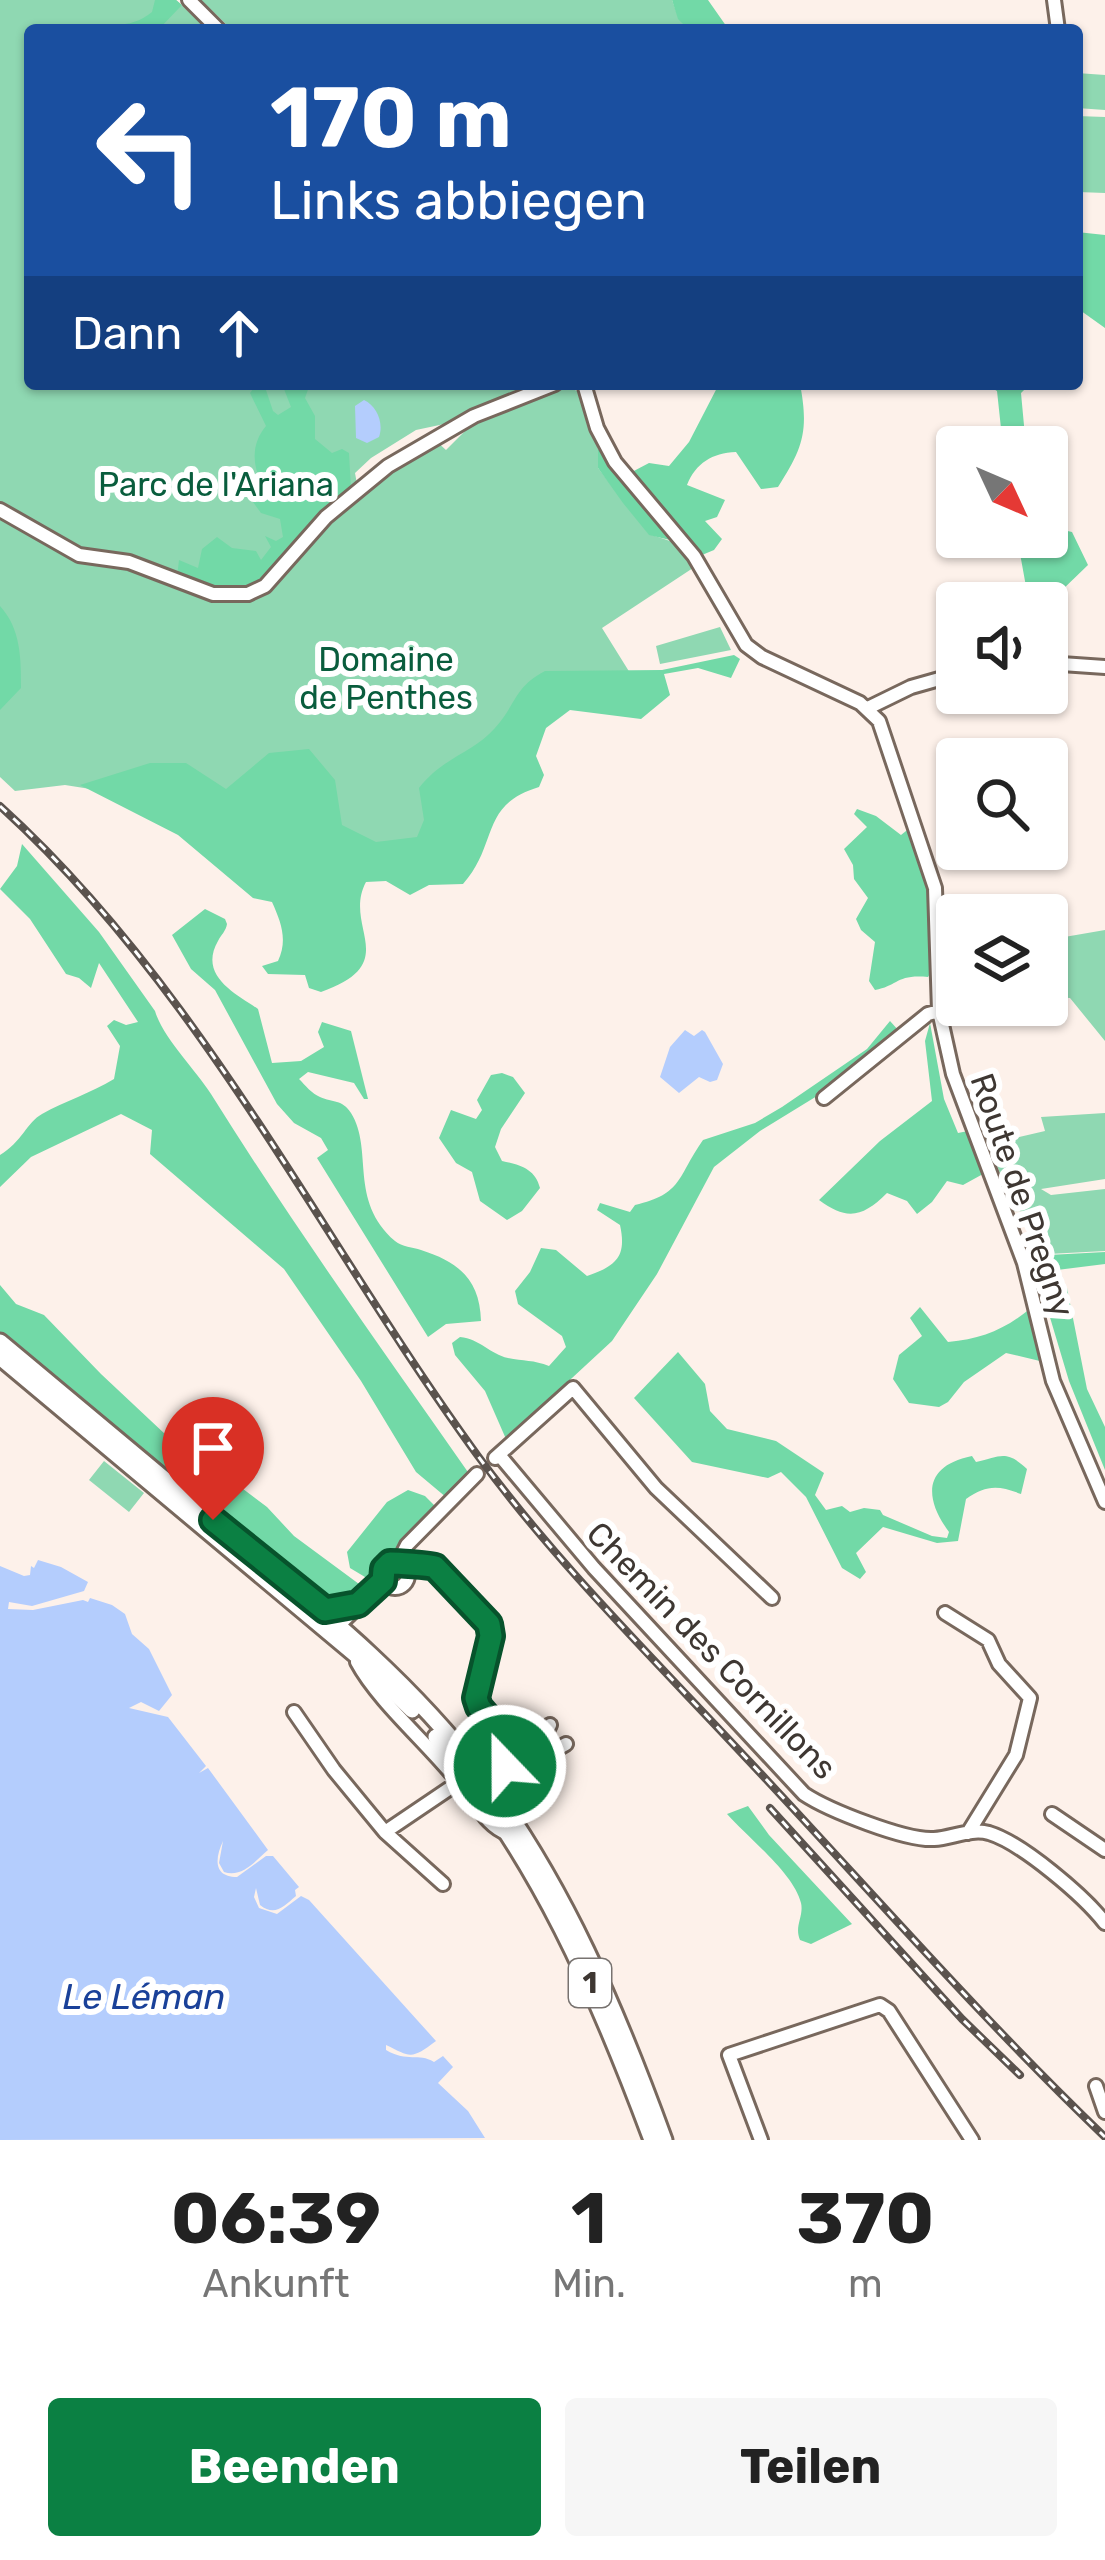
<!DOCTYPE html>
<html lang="de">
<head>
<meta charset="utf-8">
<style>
	:root { --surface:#fff; --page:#f6f6f6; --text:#222; --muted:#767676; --accent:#0b8043 }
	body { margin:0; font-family:Rubik,sans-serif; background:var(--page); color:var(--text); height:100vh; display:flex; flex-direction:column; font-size:45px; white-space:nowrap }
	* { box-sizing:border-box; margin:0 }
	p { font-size:39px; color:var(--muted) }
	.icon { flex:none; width:66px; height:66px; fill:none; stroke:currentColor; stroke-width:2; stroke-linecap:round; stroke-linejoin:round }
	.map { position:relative; height:2140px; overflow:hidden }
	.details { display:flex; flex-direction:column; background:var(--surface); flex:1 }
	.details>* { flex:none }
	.guide { position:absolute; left:24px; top:24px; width:1059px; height:366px; border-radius:12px; box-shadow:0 3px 9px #0004; background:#1a4fa0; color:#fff; overflow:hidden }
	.needle { width:78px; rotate:134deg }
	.buttons { position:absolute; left:936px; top:426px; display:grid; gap:24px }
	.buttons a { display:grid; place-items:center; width:132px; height:132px; border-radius:12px; background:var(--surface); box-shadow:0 3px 9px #0004; font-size:60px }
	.pin { position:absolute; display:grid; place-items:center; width:102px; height:102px; color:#fff; margin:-123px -51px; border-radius:50% 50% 50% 0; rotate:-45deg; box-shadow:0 0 12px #0007 }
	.pin .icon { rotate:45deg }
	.me { position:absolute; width:132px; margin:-66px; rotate:338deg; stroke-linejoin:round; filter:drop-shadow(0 0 9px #0008) }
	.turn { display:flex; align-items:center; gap:42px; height:252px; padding:0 48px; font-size:54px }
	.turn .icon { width:156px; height:156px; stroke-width:2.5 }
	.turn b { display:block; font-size:84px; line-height:102px }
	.then { display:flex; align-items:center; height:114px; padding:0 48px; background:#0003; gap:24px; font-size:45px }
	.eta { display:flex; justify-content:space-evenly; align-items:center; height:204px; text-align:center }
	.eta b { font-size:72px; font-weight:700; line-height:84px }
	.button { display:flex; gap:24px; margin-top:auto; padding:24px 48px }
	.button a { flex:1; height:138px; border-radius:12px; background:var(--accent); color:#fff; font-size:48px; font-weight:700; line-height:138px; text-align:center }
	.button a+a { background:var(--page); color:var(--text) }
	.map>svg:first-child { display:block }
</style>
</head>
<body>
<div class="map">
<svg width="1105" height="2140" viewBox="0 0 1105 2140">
	<rect width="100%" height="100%" fill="#fdf1ea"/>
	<path fill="#8fd8b2" d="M0,0H176L208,30H30V384H541L449,423L416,430L371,458L355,473L357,484L320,518L278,568L193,584L139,559L76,548L0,506Z
		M201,0H672L679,19L689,30H232Z
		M1077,73L1105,75V110L1077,108Z
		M1077,116L1105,117V193L1078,192Z
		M565,385L577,391L598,449V468L649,534L673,542L693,568L602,628L630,673L580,672L405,857L103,791L65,785L15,791L0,777V515L67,554L157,576L217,601L249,600L267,592L316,533L388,472L435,440L446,450L477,419Z
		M720,627L731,650L660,664L656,646Z
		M1105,930V1041L1070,998L1047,997V940Z
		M1105,1113V1179L1041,1189L1051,1195L1105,1189V1251L1029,1255L1027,1247L1039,1243L1034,1212L1014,1211L989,1144L1045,1131L1041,1117Z
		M104,1461L144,1493L129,1512L89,1480Z"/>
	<path fill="#72d9a7" d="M155,0H176L182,5L158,30H99L103,24C123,26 137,24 152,12Z
		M672,0H708L729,30H689L678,19Z
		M1077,232L1105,235V328L1077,308Z
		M257,384H264L273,411L278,415L291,407L282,384H310L305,398L315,416V439L332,453L342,449L349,453L351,489L254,589H205L177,577L179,560L198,568L202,549L217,537L232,548L256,551L261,560L271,547L265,536L276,541L283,537L280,519L261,513L253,502L258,491L265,489C252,468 250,445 266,426L250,393Z
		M719,384H800C809,431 803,448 778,487L761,489L736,452C712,453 696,463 687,485L725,500L717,517L705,521L722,539L714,550L702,555L630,473L649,463L669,466L689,442Z
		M985,384H1030L1021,393L1026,447H1003L997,391Z
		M598,449L669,534L670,540L649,535L623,503L598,468Z
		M1047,519L1050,527L1072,532L1088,565L1059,593L1047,614V603H1029L1017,537H1047Z
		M0,606C21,629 21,658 21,688L0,710Z
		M734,655L740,659L731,678L698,668L664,674L670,695L641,719L570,710L546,728L536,756L544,775L539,787C479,805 499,844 463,884L429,885L410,895L386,881L366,882C342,927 404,963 321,992L309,988L305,975L268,974L262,966L278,961C288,940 281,922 272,902L253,898L178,835L80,785L150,763H186L226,789L269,753L309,749L335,780L342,825L376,842L417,837L424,820L419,788C443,757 473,753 495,728C516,705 514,687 545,671L662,670Z
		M857,809L876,816L901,835L911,827L930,896L931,972L928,977C896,974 898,986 875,990L869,981L875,942L861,930L856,919L868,898L854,879L853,865L844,849L867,827L854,814Z
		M22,844L99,932L155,1011C163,1038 195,1069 211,1094C292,1224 382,1349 470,1475L447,1498L416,1472L361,1381L284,1269L150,1154L152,1130L121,1114L31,1157L0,1187V1155C22,1142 27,1122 42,1114C65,1101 91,1093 114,1079L120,1046L107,1026L114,1020L126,1025L138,1022L99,963L91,988L79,978L66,974L30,919L0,889L17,866Z
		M205,909L225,919L227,924C226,931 221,935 218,941C198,976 236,994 258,1009L272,1063L301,1061L324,1047L318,1032L322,1022L351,1031L368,1099H364L354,1083L308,1072L299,1079C305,1085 312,1094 320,1097C333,1103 342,1099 351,1113C374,1150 348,1200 395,1241C402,1247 413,1247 421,1250C459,1262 480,1280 481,1321L446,1324L428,1337L317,1158L328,1150L321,1138L294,1123L277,1104L215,990L191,969L172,935Z
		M890,1021L899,1031L817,1096L760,1131L714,1167L657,1274L612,1341L506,1439L485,1391L455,1355L452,1343L460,1337C480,1339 490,1354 508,1358C523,1361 534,1360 549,1366L566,1347L562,1336L518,1304L515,1291L530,1272L541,1248L556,1250L587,1276C616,1266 627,1257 620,1225L597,1210L600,1203L630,1212L635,1205C683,1194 677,1177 703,1140L755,1123L782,1107L867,1049Z
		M930,1023L944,1099L958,1133L968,1131L983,1174L963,1185L947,1181L932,1202L917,1214L907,1201L887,1193C863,1217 847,1221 819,1200L880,1141L932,1101L925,1041Z
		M502,1073L513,1077L525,1093L501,1129L495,1147L502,1161C521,1165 535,1169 540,1188L522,1211L507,1220L480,1201L472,1172L456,1163L439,1138L451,1110L476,1119L482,1110L477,1100L491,1075Z
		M1105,1252V1264L1049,1271L1035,1268L1030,1256Z
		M1057,1284L1067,1288L1087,1389L1105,1427V1470L1069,1381L1043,1294Z
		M0,1285L16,1304L44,1315L101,1374L182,1450L214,1467L267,1507L294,1536L359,1584L344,1599L327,1600L0,1332Z
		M920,1307L948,1342C982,1339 1006,1329 1032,1307L1044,1362L1006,1353L964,1382L948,1402L939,1407L909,1403L893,1379L899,1355L922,1336L910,1318Z
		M678,1352L705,1384L710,1411L727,1429L776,1441L824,1473L815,1495L826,1510L842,1506L850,1512L864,1508L880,1510L883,1515L932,1536L947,1538L949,1532C924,1498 923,1466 972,1456L976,1462C1000,1457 1006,1449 1027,1469L1021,1494C998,1485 986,1485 966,1499L958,1541L937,1543L883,1527L856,1553L866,1572L860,1579L842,1568L806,1497L781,1472L768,1478L692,1462L634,1398Z
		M408,1490L425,1496L438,1509L370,1580L350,1568L347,1552L387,1502Z
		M748,1806L769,1835L852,1924L811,1944L800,1940C794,1926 804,1916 801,1903C794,1873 748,1838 727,1814Z"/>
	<path fill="#b4cdfd" d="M364,400C377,406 384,423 379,437L367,443L356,438L355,406Z
		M685,1030L694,1036L702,1030L705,1032L723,1064L717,1080L710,1082L699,1077L679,1093L660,1077L670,1047Z
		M38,1560L61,1567L88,1582L84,1591L32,1606L9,1602L8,1609L33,1610L83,1600L88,1602L90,1598L112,1605L125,1614L132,1634L149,1649L172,1695L159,1711L141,1702L129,1708L168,1717L206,1766L199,1773L208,1768L268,1850C255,1861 242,1878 224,1872L219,1863L223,1841C215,1858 213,1877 237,1877L266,1856H273L299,1887L295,1890L296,1896C284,1906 275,1917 260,1905L256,1888L254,1897L259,1908L277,1914L301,1896L309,1900L436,2041C411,2060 411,2057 386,2045V2050C408,2063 418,2052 434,2062L443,2056L453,2067L438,2083L468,2111L485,2138L0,2140V1566L24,1576L30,1575L31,1566L34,1568Z"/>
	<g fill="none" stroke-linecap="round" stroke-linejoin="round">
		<defs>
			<path id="minor" d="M189,0L219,30
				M1054,0L1058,30
				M584,384L597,428L615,462L694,556L746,645L762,657L860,703L879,721L935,888L939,1011L953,1074L1024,1263L1053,1381L1105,1502
				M0,510L79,555L129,562L213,594H248L265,586L326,517L388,466L474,416L555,384
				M1047,663L1105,667
				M868,708L911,687L957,674
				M824,1098L928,1014L939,1011
				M500,1456L594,1568L804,1794C828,1810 906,1841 934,1839C952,1838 971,1828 989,1833C1022,1843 1084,1896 1105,1923
				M495,1458L573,1388L656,1488L772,1598
				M382 1575a13 13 0 1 1 26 0a13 13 0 1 1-26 0Z
				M398,1563L407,1545L477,1474
				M406,1568L427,1563L435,1567L489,1624C493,1647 480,1667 476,1689C473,1710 490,1714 499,1729C505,1741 499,1755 505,1767L516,1770C543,1760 539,1744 550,1725
				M945,1613L988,1640L999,1664L1030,1698L1016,1755L968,1833
				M339,1625L384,1581
				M357,1662C380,1705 437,1751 468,1794C480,1810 489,1827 508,1834
				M294,1712L334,1770L385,1832L459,1782
				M546,1747L559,1748L566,1744
				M484,1771L470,1733L490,1722
				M1052,1814L1105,1850
				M385,1832L443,1884
				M1096,2086L1105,2112
				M761,2140L729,2055L880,2005L889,2011L972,2140"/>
			<path id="major" d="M0,1342C79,1408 159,1474 238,1541C325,1613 412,1684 481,1775C564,1885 617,2011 664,2140
				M0,1357L356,1655L412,1710
				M436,1737C538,1856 598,1995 652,2140"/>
		</defs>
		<use href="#minor" stroke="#78685d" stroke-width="18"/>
		<use href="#major" stroke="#78685d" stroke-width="21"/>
		<use href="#minor" stroke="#fff" stroke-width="12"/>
		<use href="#major" stroke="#fff" stroke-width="15"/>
		<defs>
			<path id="rail" d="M0,806C201,988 320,1239 478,1456C558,1565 657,1662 749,1761C867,1887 981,2018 1105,2137
				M770,1808L962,2019L1020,2075"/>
		</defs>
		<use href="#rail" stroke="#5b534e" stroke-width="8"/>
		<use href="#rail" stroke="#fff" stroke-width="3" stroke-dasharray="9" stroke-linecap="butt"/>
	</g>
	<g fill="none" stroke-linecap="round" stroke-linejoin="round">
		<defs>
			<path id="route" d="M213,1520L325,1610L358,1604L383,1581L384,1569L390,1563C395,1563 431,1565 435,1567L489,1624L491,1636L476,1698L479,1707L499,1730L505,1766"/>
		</defs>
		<use href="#route" stroke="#07532c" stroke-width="30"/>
		<use href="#route" stroke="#0b8043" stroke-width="21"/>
	</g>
	<g text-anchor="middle" stroke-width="12" stroke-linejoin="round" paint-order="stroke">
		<rect fill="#fff" stroke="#787370" stroke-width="3" x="569" y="1959" width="42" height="48" rx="9"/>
		<g font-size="30" font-weight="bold" fill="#3e3732">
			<text x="590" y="1993">1</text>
		</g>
		<g font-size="33" fill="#095d3d" stroke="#fff">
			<text x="216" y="496">Parc de l'Ariana</text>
			<text x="386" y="671">Domaine<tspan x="386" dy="38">de Penthes</tspan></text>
		</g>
		<g font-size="33" fill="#3e3732" stroke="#fff">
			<text transform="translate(1023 1195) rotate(71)" y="12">Route de Pregny</text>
			<text transform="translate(712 1650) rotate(46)" y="12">Chemin des Cornillons</text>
		</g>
		<g font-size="36" font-style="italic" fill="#1a4199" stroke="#fff">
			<text x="144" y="2009">Le Léman</text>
		</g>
	</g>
</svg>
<div class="buttons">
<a><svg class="needle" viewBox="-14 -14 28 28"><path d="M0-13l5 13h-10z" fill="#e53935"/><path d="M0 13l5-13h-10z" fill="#767676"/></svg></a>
<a><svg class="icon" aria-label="sound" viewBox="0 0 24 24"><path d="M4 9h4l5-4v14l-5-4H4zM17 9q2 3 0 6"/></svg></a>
<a><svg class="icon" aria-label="search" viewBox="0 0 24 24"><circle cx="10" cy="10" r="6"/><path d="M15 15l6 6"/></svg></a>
<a><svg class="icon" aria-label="layers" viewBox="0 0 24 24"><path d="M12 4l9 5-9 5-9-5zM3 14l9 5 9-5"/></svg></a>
</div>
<div class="pin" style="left:213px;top:1520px;background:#d93025"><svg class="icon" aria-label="arrive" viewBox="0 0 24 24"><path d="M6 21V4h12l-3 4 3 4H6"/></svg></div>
<svg class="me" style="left:505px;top:1766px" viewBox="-20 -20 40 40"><circle r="17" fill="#0b8043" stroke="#fff" stroke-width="3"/><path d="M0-11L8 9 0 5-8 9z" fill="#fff"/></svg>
<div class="guide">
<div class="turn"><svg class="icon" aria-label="left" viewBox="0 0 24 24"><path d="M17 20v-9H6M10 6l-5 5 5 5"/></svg><div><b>170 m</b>Links abbiegen</div></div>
<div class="then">Dann<svg class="icon" aria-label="ahead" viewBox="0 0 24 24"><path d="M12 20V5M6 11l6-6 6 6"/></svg></div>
</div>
</div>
<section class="details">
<div class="eta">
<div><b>06:39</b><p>Ankunft</p></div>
<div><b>1</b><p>Min.</p></div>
<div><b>370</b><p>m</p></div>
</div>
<div class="button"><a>Beenden</a><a>Teilen</a></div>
</section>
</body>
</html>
